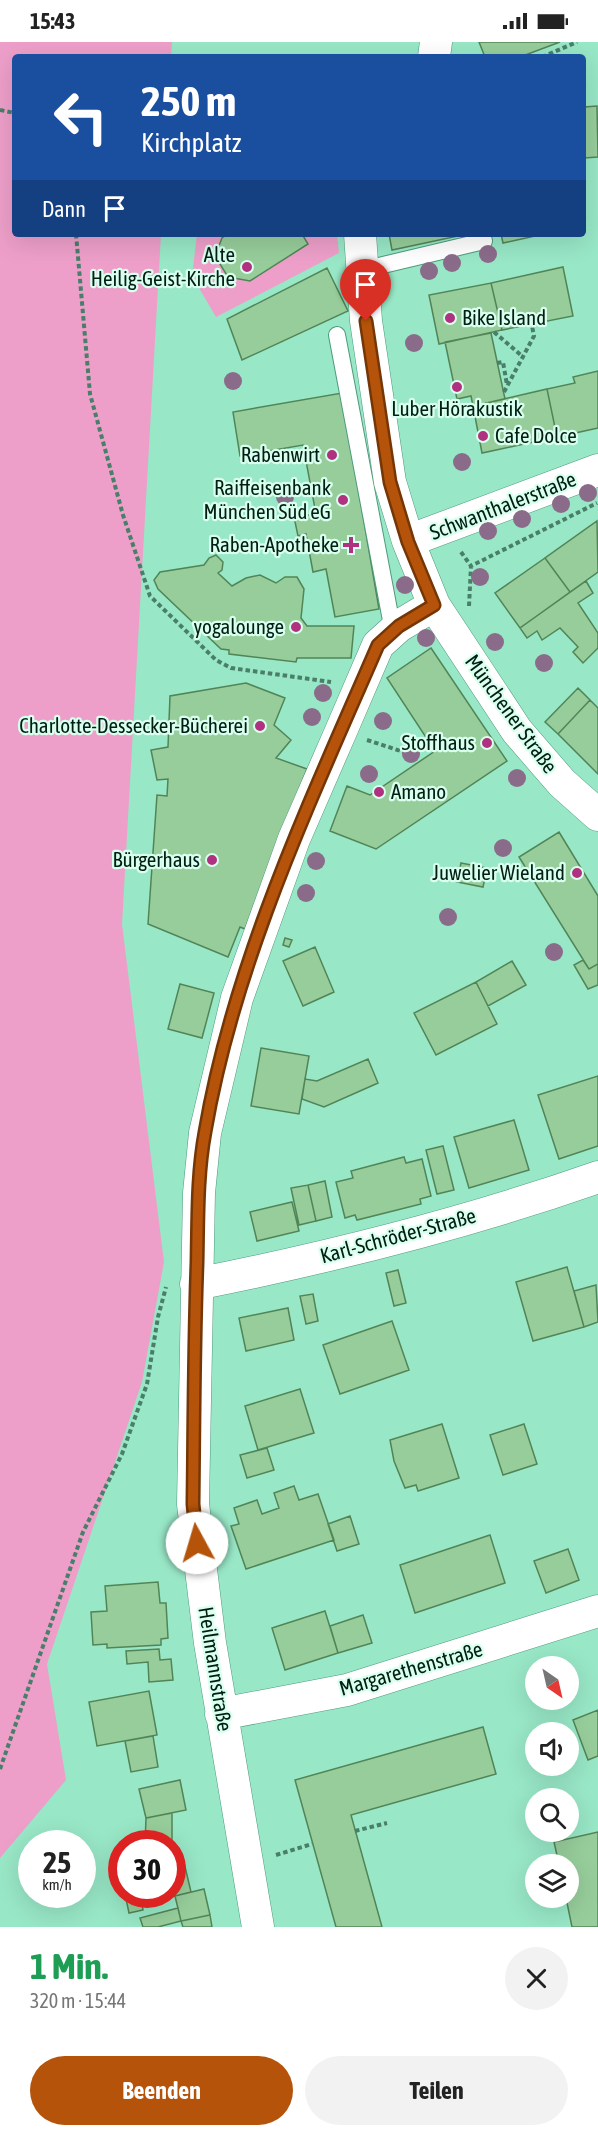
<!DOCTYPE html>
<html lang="de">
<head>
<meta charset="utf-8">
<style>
	:root { --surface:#fff; --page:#f2f2f2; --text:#222; --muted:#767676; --accent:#b45309 }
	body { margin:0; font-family:"Asap Condensed",sans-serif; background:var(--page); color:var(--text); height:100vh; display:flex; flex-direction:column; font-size:22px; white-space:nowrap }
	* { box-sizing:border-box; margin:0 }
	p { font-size:20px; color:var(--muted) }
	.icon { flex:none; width:33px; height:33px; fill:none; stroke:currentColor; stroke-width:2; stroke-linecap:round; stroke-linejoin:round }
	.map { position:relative; height:1885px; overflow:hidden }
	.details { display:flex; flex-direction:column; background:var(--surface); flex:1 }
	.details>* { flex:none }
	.guide { position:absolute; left:12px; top:12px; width:574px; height:183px; border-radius:6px; box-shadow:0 6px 24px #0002; background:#1a4fa0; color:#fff; overflow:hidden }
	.needle { width:39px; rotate:146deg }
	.buttons { position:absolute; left:525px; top:1614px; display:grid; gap:12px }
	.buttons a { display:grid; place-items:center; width:54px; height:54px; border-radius:50%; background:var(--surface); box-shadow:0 6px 24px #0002; font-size:30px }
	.speed { position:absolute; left:18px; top:1788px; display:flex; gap:12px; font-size:30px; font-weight:700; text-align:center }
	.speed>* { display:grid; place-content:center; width:78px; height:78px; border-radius:50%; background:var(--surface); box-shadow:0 6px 24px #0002; line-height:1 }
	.speed small { font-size:15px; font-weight:400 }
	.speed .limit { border:9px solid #d22; background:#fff; color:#111 }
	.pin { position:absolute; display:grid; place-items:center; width:51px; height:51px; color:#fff; margin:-62px -26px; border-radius:50% 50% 50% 0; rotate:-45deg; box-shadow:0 0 6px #0007 }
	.pin .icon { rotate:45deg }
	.me { position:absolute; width:66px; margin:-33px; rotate:354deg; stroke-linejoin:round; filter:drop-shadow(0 0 4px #0008) }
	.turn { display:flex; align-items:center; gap:21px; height:126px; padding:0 30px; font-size:27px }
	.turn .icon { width:78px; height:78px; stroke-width:2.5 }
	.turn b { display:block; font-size:42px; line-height:51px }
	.then { display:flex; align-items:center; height:57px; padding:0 30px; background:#0003; gap:12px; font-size:22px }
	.round { display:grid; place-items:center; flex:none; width:63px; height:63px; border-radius:32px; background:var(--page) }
	.overview { display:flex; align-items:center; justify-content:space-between; height:102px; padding:0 30px }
	h1 { font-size:36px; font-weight:700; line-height:45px; color:#1e9e55 }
	.action { display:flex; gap:12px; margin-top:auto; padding:12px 30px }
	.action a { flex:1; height:69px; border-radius:36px; background:var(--accent); color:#fff; font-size:24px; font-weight:700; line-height:69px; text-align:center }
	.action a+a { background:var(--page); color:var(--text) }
	.status { display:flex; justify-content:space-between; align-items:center; height:42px; padding:0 30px; background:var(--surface); direction:ltr }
	.status svg { height:16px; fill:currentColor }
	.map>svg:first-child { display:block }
</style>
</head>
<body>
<div class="status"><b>15:43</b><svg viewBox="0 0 49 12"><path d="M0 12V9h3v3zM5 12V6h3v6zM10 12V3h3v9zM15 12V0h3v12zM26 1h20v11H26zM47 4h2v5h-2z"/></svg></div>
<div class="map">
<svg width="598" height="1885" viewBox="0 0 598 1885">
	<rect width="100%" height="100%" fill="#98e7c7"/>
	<path fill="#ed9fc9" d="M0,0H172L171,15H15V192H161L122,882L164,1220L142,1340L47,1622L66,1738L0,1816Z
		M197,192H337L339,211L216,275L192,234Z"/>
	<path fill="#97cd9b" stroke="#518557" stroke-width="1.5" d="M479,0H560L520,15H485Z
		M597,64L598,115L584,116V65Z
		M228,192H302L308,202L250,239L228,235L215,214L222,196Z
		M389,192H463V193L392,208Z
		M501,192H544L503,201Z
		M563,225L573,274L502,288L491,241Z
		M327,226L348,269L242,318L227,277Z
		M491,241L502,288L439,302L429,253Z
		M491,291L505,357L473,364L471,354L457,357L445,300Z
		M598,329V386L557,395L547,347L575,341L573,335Z
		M547,347L557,395L482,411L473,364Z
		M342,351L379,567L335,575L326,527L313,530L306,492L298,494L294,475L316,472L303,403L240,414L233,370Z
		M597,479L598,530L570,550L545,516Z
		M216,513L223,520L222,528L218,531L232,544L246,536L260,533L276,541L285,535H297L304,547L301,576L307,584H354L351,616H297L296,620L229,612V608L221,607L158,547L154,538L160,530L204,523L209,516Z
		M545,516L570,550L520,586L495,551Z
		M586,539L593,551L578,561L598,591V606L583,621L573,610L578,605L560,586L542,598L537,589L527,596L520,586Z
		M431,606L507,719L376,807L330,789L347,744L370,753L435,709L387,636Z
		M246,641L285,656L274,683L291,698L276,716L307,727L245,887L240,885L228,915L148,882L157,753L167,754L168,737L157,738L151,708L168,705L170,654Z
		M578,646L590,658L558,692L545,680Z
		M590,658L598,666V732L558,692Z
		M559,790L598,854V922L589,927L519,815Z
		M461,821L487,826L483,845L457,840Z
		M285,896L292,898L289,905L283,903Z
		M315,905L334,950L303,964L283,919Z
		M583,918L589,927L598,922V943L588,947L574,923Z
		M512,919L526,943L488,964L476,940Z
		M476,940L497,982L436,1013L414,971Z
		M180,942L214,951L202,996L168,987Z
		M261,1006L309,1014L299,1072L251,1064Z
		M368,1017L378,1041L324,1065L302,1057L305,1037L317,1039Z
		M598,1034V1104L559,1117L538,1053Z
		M514,1078L529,1128L469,1146L454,1095Z
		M443,1104L454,1148L437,1152L426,1108Z
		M404,1115L406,1121L422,1117L431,1154L420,1157L421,1162L357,1178L355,1173L345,1176L336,1140L353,1136L351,1129Z
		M325,1139L332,1175L316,1179L308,1143Z
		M308,1143L316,1179L299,1183L291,1146Z
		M292,1160L299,1189L257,1199L250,1170Z
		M567,1225L584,1285L533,1299L516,1240Z
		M398,1228L406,1261L394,1264L386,1231Z
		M596,1243L598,1280L584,1285L574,1249Z
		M313,1252L318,1279L306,1282L300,1254Z
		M288,1266L294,1298L246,1309L239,1276Z
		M392,1279L409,1328L340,1352L323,1303Z
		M300,1347L314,1391L258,1408L245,1364Z
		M442,1382L459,1436L418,1449L416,1443L405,1446L394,1419L390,1398Z
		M524,1382L537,1422L503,1433L490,1393Z
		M267,1406L274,1428L247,1436L240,1413Z
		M294,1444L299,1458L318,1452L334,1498L246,1527L231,1484L239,1482L234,1466L257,1458L262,1472L279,1466L274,1451Z
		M350,1474L359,1502L337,1509L328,1482Z
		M490,1493L505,1541L415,1571L400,1523Z
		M568,1507L579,1538L546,1551L534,1519Z
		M158,1540L160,1561H166L168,1596L161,1597V1603L107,1606V1602L93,1603L91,1570L107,1569L105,1544Z
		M325,1569L338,1611L285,1628L272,1586Z
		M363,1573L372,1601L338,1611L330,1584Z
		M159,1607L160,1618L171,1617L173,1638L149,1640L148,1620L127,1622L126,1609Z
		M149,1649L157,1693L97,1704L89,1660Z
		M598,1668V1714L588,1718L573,1678Z
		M483,1685L496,1732L351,1773L382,1885H336L295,1738Z
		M153,1694L158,1725L131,1730L125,1699Z
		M180,1738L186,1768L146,1776L139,1747Z
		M172,1771V1802H145L146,1776Z
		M598,1790V1885H572L566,1856H568V1822H559L554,1800Z
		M182,1812L191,1850L142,1862L143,1868L129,1871L125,1852H172V1814Z
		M204,1847L210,1873L181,1879L175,1854Z
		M178,1866L181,1879L158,1885H143L140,1876Z
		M210,1873L212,1885H183L181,1879Z"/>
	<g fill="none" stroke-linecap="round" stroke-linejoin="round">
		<defs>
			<path id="lane" d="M362,228L484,199L482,192
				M337,293L393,589"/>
			<path id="street" d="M434,15L436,0
				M360,192L366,279L390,440L408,499L434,563L517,689L562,741L598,773
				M408,499L598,428
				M196,1242C332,1215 467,1181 598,1135
				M221,1672L347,1648L598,1569
				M258,1885L210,1601L193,1462L199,1151L205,1091L237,956L294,797L341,689L378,603L399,584L434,563"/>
		</defs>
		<use href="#lane" stroke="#4d9b7e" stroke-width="18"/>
		<use href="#street" stroke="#4d9b7e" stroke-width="33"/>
		<path stroke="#497e69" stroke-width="4" stroke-dasharray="4.5 3" stroke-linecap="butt" d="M542,15L577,0
			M0,68L15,71
			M76,192L90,352L123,473L150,554L216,618L231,626L331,640
			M494,290L522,314
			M497,321L503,320L507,343
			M504,350L534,294L532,284
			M461,510L471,524
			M469,564L471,524L597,461
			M367,698L410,712L428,699
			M0,1727L83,1490L122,1412L147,1342L158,1275L166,1245
			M355,1789L387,1781
			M276,1813L312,1802"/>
		<use href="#lane" stroke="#fff" stroke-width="16"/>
		<use href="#street" stroke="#fff" stroke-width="32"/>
	</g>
	<g fill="#8b6b8a">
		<circle cx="488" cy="212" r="9"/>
		<circle cx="452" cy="221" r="9"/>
		<circle cx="429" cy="229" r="9"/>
		<circle cx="414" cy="301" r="9"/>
		<circle cx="233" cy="339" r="9"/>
		<circle cx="462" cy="420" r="9"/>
		<circle cx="588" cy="451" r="9"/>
		<circle cx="285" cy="455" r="9"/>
		<circle cx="561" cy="462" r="9"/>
		<circle cx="522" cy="477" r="9"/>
		<circle cx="488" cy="489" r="9"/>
		<circle cx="480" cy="535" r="9"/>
		<circle cx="405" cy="543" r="9"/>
		<circle cx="426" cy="596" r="9"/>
		<circle cx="495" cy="600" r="9"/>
		<circle cx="544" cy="621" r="9"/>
		<circle cx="323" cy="651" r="9"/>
		<circle cx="312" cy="675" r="9"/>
		<circle cx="383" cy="679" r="9"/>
		<circle cx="411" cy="712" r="9"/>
		<circle cx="369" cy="732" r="9"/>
		<circle cx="517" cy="736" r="9"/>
		<circle cx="503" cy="806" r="9"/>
		<circle cx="316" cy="819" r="9"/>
		<circle cx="306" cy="851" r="9"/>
		<circle cx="448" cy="875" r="9"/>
		<circle cx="554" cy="910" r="9"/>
	</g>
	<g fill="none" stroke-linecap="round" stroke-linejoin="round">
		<defs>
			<path id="route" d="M197,1501L193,1462C194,1381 194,1301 197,1221C198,1177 197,1133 205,1090C234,920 310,760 378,603L399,584L434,563L408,500L390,440L366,279"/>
		</defs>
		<use href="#route" stroke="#753606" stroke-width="15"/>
		<use href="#route" stroke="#b45309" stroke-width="10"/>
	</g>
	<g fill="#af3180" stroke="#d9ffee" stroke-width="2">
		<circle cx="247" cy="225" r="6"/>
		<circle cx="450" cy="276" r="6"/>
		<circle cx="457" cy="345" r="6"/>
		<circle cx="483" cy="394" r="6"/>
		<circle cx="332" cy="413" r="6"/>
		<circle cx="343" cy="458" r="6"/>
		<path d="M348 494h6v6h6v6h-6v6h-6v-6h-6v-6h6z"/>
		<circle cx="296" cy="585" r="6"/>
		<circle cx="260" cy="684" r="6"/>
		<circle cx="487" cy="701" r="6"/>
		<circle cx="379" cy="750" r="6"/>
		<circle cx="212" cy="818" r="6"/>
		<circle cx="577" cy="831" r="6"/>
	</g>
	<g text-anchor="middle" stroke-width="4.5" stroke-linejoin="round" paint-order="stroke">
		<g font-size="21" fill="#001e13" stroke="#d9ffee" text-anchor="end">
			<text x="235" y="220">Alte<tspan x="235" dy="24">Heilig-Geist-Kirche</tspan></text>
			<text x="462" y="283" text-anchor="start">Bike Island</text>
			<text x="457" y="374" text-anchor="middle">Luber Hörakustik</text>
			<text x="495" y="401" text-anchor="start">Cafe Dolce</text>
			<text x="320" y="420">Rabenwirt</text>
			<text x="331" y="453">Raiffeisenbank<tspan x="331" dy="24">München Süd eG</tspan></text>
			<text x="339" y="510">Raben-Apotheke</text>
			<text x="284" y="592">yogalounge</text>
			<text x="248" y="691">Charlotte-Dessecker-Bücherei</text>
			<text x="475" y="708">Stoffhaus</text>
			<text x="391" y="757" text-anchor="start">Amano</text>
			<text x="200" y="825">Bürgerhaus</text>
			<text x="565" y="838">Juwelier Wieland</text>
		</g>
		<g font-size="21" fill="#001e13" stroke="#d9ffee">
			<text transform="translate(503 464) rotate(-21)" y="7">Schwanthalerstraße</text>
			<text transform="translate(511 672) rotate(54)" y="7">Münchener Straße</text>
			<text transform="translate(398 1194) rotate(-15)" y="7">Karl-Schröder-Straße</text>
			<text transform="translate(215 1627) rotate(81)" y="7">Heilmannstraße</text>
			<text transform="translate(411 1627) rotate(-16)" y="7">Margarethenstraße</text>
		</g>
	</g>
</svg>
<div class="buttons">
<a><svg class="needle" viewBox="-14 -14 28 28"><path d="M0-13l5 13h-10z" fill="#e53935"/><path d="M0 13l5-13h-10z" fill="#767676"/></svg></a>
<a><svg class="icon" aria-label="sound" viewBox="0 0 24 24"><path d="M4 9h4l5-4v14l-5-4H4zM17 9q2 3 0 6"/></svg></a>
<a><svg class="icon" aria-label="search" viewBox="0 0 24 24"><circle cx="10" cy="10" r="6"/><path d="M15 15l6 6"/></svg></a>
<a><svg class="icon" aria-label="layers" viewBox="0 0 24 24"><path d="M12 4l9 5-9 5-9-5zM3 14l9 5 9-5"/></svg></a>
</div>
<div class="speed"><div>25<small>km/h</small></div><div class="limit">30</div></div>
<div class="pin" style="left:366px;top:279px;background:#d93025"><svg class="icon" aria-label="arrive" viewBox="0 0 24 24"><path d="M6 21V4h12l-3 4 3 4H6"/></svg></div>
<svg class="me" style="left:197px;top:1501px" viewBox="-20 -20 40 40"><circle r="19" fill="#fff"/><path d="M0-13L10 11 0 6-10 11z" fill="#b45309"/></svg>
<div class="guide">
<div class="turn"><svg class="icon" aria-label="left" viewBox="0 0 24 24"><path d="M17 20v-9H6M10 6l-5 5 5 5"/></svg><div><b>250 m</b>Kirchplatz</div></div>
<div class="then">Dann<svg class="icon" aria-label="arrive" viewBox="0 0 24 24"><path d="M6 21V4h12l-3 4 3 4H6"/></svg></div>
</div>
</div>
<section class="details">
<div class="overview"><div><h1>1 Min.</h1><p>320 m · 15:44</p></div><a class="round"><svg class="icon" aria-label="close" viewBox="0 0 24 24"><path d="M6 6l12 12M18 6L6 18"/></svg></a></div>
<div class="action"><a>Beenden</a><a>Teilen</a></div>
</section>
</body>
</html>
